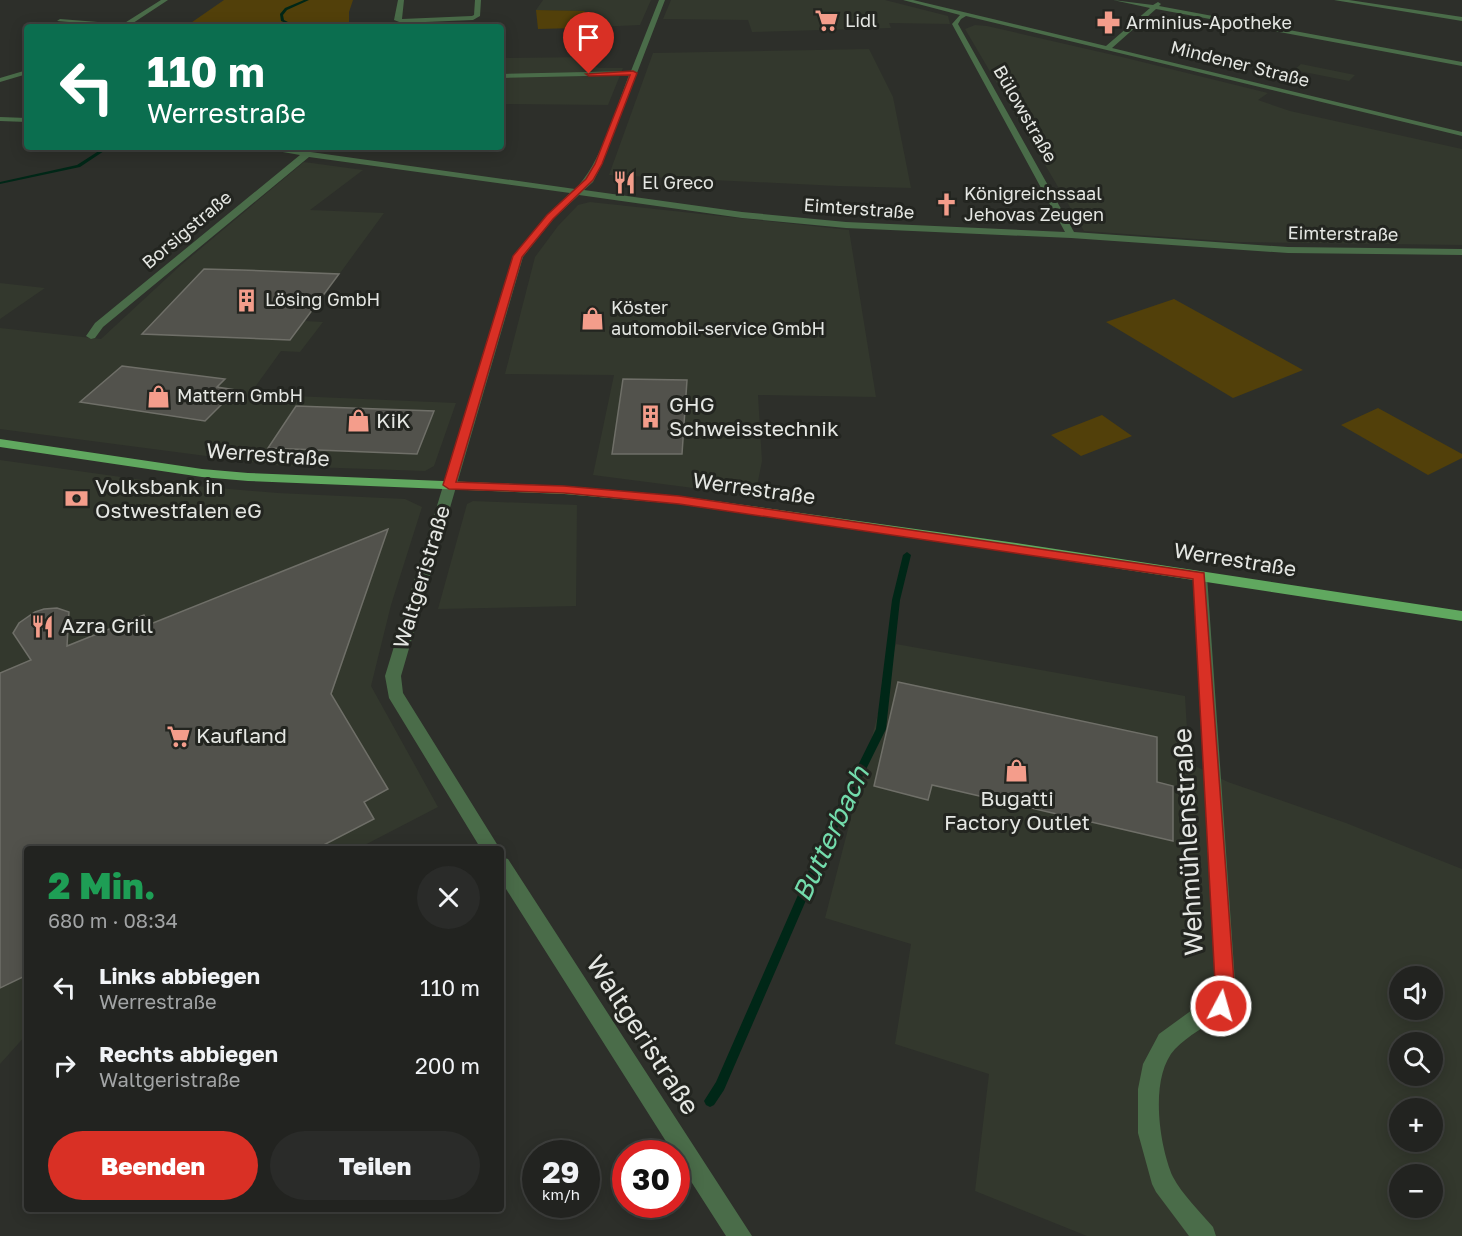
<!DOCTYPE html>
<html lang="de">
<head>
<meta charset="utf-8">
<style>
	:root { --surface:#222320; --page:#2a2b29; --text:#f1f3f6; --muted:#a2a4a5; --line:#3f403e; --accent:#d93025 }
	body { margin:0; font-family:"Golos Text",sans-serif; background:var(--page); color:var(--text); height:100vh; display:flex; flex-direction:column; font-size:22px; white-space:nowrap }
	* { box-sizing:border-box; margin:0 }
	p { font-size:20px; color:var(--muted) }
	.icon { flex:none; width:33px; height:33px; fill:none; stroke:currentColor; stroke-width:2; stroke-linecap:round; stroke-linejoin:round }
	.map { position:relative; flex:1; overflow:hidden }
	.drawer { position:absolute; left:24px; top:846px; width:480px; height:366px; display:flex; flex-direction:column; background:var(--surface); border-radius:6px; box-shadow:0 3px 15px #0003,0 0 0 2px var(--line) }
	.drawer>* { flex:none }
	.guide { position:absolute; left:24px; top:24px; width:480px; height:126px; border-radius:6px; box-shadow:0 3px 15px #0003,0 0 0 2px var(--line); background:#0b6e4f; color:#fff; overflow:hidden }
	.buttons { position:absolute; left:1389px; top:966px; display:grid; gap:12px }
	.buttons a { display:grid; place-items:center; width:54px; height:54px; border-radius:50%; background:var(--surface); box-shadow:0 3px 15px #0003,0 0 0 2px var(--line); font-size:30px }
	.speed { position:absolute; left:522px; top:1140px; display:flex; gap:12px; font-size:30px; font-weight:700; text-align:center }
	.speed>* { display:grid; place-content:center; width:78px; height:78px; border-radius:50%; background:var(--surface); box-shadow:0 3px 15px #0003,0 0 0 2px var(--line); line-height:1 }
	.speed small { font-size:15px; font-weight:400 }
	.speed .limit { border:9px solid #d22; background:#fff; color:#111 }
	.pin { position:absolute; display:grid; place-items:center; width:51px; height:51px; color:#fff; margin:-62px -26px; border-radius:50% 50% 50% 0; rotate:-45deg; box-shadow:0 0 6px #0007 }
	.pin .icon { rotate:45deg }
	.me { position:absolute; width:66px; margin:-33px; rotate:6deg; stroke-linejoin:round; filter:drop-shadow(0 0 4px #0008) }
	.turn { display:flex; align-items:center; gap:21px; height:126px; padding:0 24px; font-size:27px }
	.turn .icon { width:78px; height:78px; stroke-width:2.5 }
	.turn b { display:block; font-size:42px; line-height:51px }
	.round { display:grid; place-items:center; flex:none; width:63px; height:63px; border-radius:32px; background:var(--page) }
	.overview { display:flex; align-items:center; justify-content:space-between; height:102px; padding:0 24px }
	h1 { font-size:36px; font-weight:800; line-height:45px; color:#1e9e55 }
	.action { display:flex; gap:12px; margin-top:auto; padding:12px 24px }
	.action a { flex:1; height:69px; border-radius:36px; background:var(--accent); color:#fff; font-size:24px; font-weight:800; line-height:69px; text-align:center }
	.action a+a { background:var(--page); color:var(--text) }
	ul { padding:0; list-style:none }
	li { display:flex; align-items:center; gap:18px; height:78px; padding:0 24px }
	li div { flex:1 }
	li b { display:block; font-size:22px }
	li em { font-style:normal }
	.map>svg:first-child { display:block }
</style>
</head>
<body>
<div class="map">
<svg width="1462" height="1236" viewBox="0 0 1462 1236">
	<rect width="100%" height="100%" fill="#2d2f2a"/>
	<path fill="#33382d" fill-rule="evenodd" d="M543,0H651L640,25L575,28L584,11L536,10Z
		M671,0H885L948,16L950,24L889,23L891,28L752,32L748,20L663,19Z
		M975,25L987,26L1122,57L1268,93L1258,100L1290,111L1462,149V245L1238,242L1084,231L965,29Z
		M869,49L893,97L911,188L838,186L609,175L653,53Z
		M590,57L588,62L598,63L594,66L599,68H623L608,105L501,104V58Z
		M1301,64L1355,75L1349,81L1294,70Z
		M304,162L363,170L310,210L384,213L305,321L323,322L300,352L281,351L250,394L456,403L434,466L425,471L282,466L0,429V328L101,339L181,265Z
		M590,202L849,230L876,397L758,395L762,461L755,496L593,475L614,375L505,374L535,257L558,226L578,205Z
		M0,283L45,288L0,319Z
		M0,460L171,484L278,493L405,499L422,507L391,605L371,686L438,807L357,849H27V1034L0,1064Z
		M473,501L577,505L576,606L438,609L467,504Z
		M896,644L1185,696L1189,763L1228,782L1346,823L1462,869V1236H1087L975,1191L989,1074L895,1044L911,944L825,918ZM1400,976H1432V1010H1400ZM1400,1042H1432V1076H1400ZM1400,1108H1432V1142H1400ZM1400,1174H1432V1208H1400Z"/>
	<path fill="#52400a" d="M224,0H353L349,12V27H185Z
		M536,10L585,11L575,28L538,29Z
		M1174,299L1303,370L1233,398L1106,322Z
		M1378,408L1462,454V458L1428,475L1341,425Z
		M1102,415L1132,436L1081,456L1051,435Z"/>
	<g fill="none" stroke-linecap="round" stroke-linejoin="round">
		<path fill="#002717" fill-rule="evenodd" d="M304,0H309L287,10L283,15L284,20L290,23L288,27H284L286,23L281,21L280,14L285,8Z
			M105,147H110L80,167L0,184V182L77,165Z
			M907,552L911,555L900,600L886,729L839,824L724,1090L714,1105L710,1107L706,1105L704,1101L716,1082L829,824L876,729L892,600L903,555Z"/>
	</g>
	<path fill="#52524c" stroke="#6f6f68" stroke-width="1.5" d="M204,269L241,270L339,274L290,340L142,334Z
		M122,366L225,379L217,387L236,390L205,421L80,402Z
		M623,379L687,380L682,454H612Z
		M296,406L434,411L417,454L268,448Z
		M388,529L331,694L388,789L364,802L374,819L316,849H27V975L0,988V673L31,660L13,633L19,623L35,612L44,609L57,608L69,612L67,646L144,615L148,625Z
		M898,682L1157,737V782L1173,786V841L932,785L928,800L874,786Z"/>
	<g fill="none" stroke-linecap="round" stroke-linejoin="round">
		<path fill="#4a6c49" fill-rule="evenodd" d="M161,0H168L127,27L57,21L60,19L123,24Z
			M398,0H404L402,19L472,16L474,15L475,0H481L480,16L473,20L402,23L394,20Z
			M659,0H665L602,164L593,182L584,190L742,212L846,222L1065,232L952,24L960,15L903,0H913L1106,46L1150,8L1113,0L1153,5L1158,2L1161,4L1159,6L1462,62V66L1156,9L1112,48L1462,132V136L966,16L961,19L958,24L1074,232L1288,247L1462,249V255L1288,253L1071,238L846,228L742,218L579,195L553,219L523,257L401,676L403,693L500,849H481L389,698L385,676L513,257L547,215L570,193L309,157L103,327L95,338L91,339L86,336L95,323L300,155L254,147H275L575,189C600,166 616,108 629,75L501,78V74L631,71Z
			M1334,0H1349L1462,17V21Z
			M27,70V74L0,82V78Z
			M0,117L27,118V122L0,121Z
			M1200,571L1207,576L1235,982L1228,1013C1210,1023 1190,1034 1175,1049C1149,1077 1159,1145 1173,1177C1182,1194 1200,1212 1213,1227L1216,1236H1189L1156,1192L1152,1184L1138,1133V1089L1143,1064L1159,1034L1192,1010L1212,1000L1215,982L1193,576Z
			M501,857L508,859L752,1236H726L676,1158V1154H674L501,881Z"/>
		<path fill="#60a85f" fill-rule="evenodd" d="M0,439L202,469L248,473L564,486L679,496L1016,543L1462,611V621L1016,553L679,504L564,494L248,481L202,477L0,447Z"/>
	</g>
	<path fill="#d93025" stroke="#8d1f18" stroke-width="1.5" d="M633,71L637,73L602,164L593,180L553,219L522,257L456,482L564,486L679,496L1204,573L1234,982L1228,1012L1221,1015L1215,1012L1212,1006L1215,982L1193,579L679,504L564,493L449,489L443,485L513,256L547,215L586,179L595,164L630,75L589,76L586,74Z"/>
	<defs>
		<symbol id="supermarket-bare" viewBox="-9 -9 18 18"><path d="M-6-5.5h2.5l.6 2H6L4.5 2H-2.5L-4.4-4H-6ZM-1.5 3.2a1.3 1.3 0 1 0 .1 0ZM3 3.2a1.3 1.3 0 1 0 .1 0Z" fill="#f49d8b" stroke="#232520" stroke-width="2.5" paint-order="stroke"/></symbol>
		<symbol id="pharmacy-bare" viewBox="-9 -9 18 18"><path d="M-2-6h4v4h4v4h-4v4h-4v-4h-4v-4h4Z" fill="#f49d8b" stroke="#232520" stroke-width="2.5" paint-order="stroke"/></symbol>
		<symbol id="restaurant-bare" viewBox="-9 -9 18 18"><path d="M-5-6h1v4h1v-4h1v4h1v-4h1v5L-1.5 .5V6h-2V.5L-5-1ZM5-6V6H3V1.5H1.5Q1.5-4 5-6Z" fill="#f49d8b" stroke="#232520" stroke-width="2.5" paint-order="stroke"/></symbol>
		<symbol id="church-bare" viewBox="-9 -9 18 18"><path d="M-1.2-6h2.4v3.5h3.3v2.4h-3.3V6h-2.4V-.1h-3.3v-2.4h3.3Z" fill="#f49d8b" stroke="#232520" stroke-width="2.5" paint-order="stroke"/></symbol>
		<symbol id="building-bare" viewBox="-9 -9 18 18"><path d="M-4-6H4V6H1V3H-1V6H-4ZM-2.5-4.3h1.7v1.8h-1.7ZM.8-4.3h1.7v1.8H.8ZM-2.5-1h1.7V.8h-1.7ZM.8-1h1.7V.8H.8Z" fill="#f49d8b" stroke="#232520" stroke-width="2.5" paint-order="stroke"/></symbol>
		<symbol id="shop-bare" viewBox="-9 -9 18 18"><path d="M-5-2.5h2.3a2.7 3.5 0 0 1 5.4 0H5L5.5 6h-11ZM-1.5-2.5h3a1.5 2.3 0 0 0-3 0Z" fill="#f49d8b" stroke="#232520" stroke-width="2.5" paint-order="stroke"/></symbol>
		<symbol id="bank-bare" viewBox="-9 -9 18 18"><path d="M-6-4H6V4H-6ZM0-2.3a2.3 2.3 0 1 0 0 4.6a2.3 2.3 0 1 0 0-4.6Z" fill="#f49d8b" stroke="#232520" stroke-width="2.5" paint-order="stroke"/></symbol>
	</defs>
	<g fill-rule="evenodd">
		<use href="#supermarket-bare" x="810" y="4" width="33" height="33"/>
		<use href="#pharmacy-bare" x="1092" y="6" width="33" height="33"/>
		<use href="#restaurant-bare" x="608" y="166" width="33" height="33"/>
		<use href="#church-bare" x="930" y="188" width="33" height="33"/>
		<use href="#building-bare" x="230" y="284" width="33" height="33"/>
		<use href="#shop-bare" x="576" y="302" width="33" height="33"/>
		<use href="#shop-bare" x="142" y="380" width="33" height="33"/>
		<use href="#building-bare" x="634" y="400" width="33" height="33"/>
		<use href="#shop-bare" x="342" y="404" width="33" height="33"/>
		<use href="#bank-bare" x="60" y="482" width="33" height="33"/>
		<use href="#restaurant-bare" x="26" y="610" width="33" height="33"/>
		<use href="#supermarket-bare" x="162" y="720" width="33" height="33"/>
		<use href="#shop-bare" x="1000" y="754" width="33" height="33"/>
	</g>
	<g text-anchor="middle" stroke-width="6" stroke-linejoin="round" paint-order="stroke">
		<g font-size="18" fill="#e5e7e3" stroke="#232520" text-anchor="start">
			<text x="845" y="27">Lidl</text>
			<text x="1126" y="29">Arminius-Apotheke</text>
			<text x="642" y="189">El Greco</text>
			<text x="964" y="200">Königreichssaal<tspan x="964" dy="21">Jehovas Zeugen</tspan></text>
			<text x="265" y="306">Lösing GmbH</text>
			<text x="611" y="314">Köster<tspan x="611" dy="21">automobil-service GmbH</tspan></text>
			<text x="177" y="402">Mattern GmbH</text>
		</g>
		<g font-size="18" fill="#e5e7e3" stroke="#232520">
			<text transform="translate(1240 64) rotate(14)" y="6">Mindener Straße</text>
			<text transform="translate(1025 114) rotate(60)" y="6">Bülowstraße</text>
			<text transform="translate(859 209) rotate(4)" y="6">Eimterstraße</text>
			<text transform="translate(187 230) rotate(-40)" y="6">Borsigstraße</text>
			<text transform="translate(1343 234) rotate(1)" y="6">Eimterstraße</text>
		</g>
		<g font-size="21" fill="#e5e7e3" stroke="#232520" text-anchor="start">
			<text x="669" y="412">GHG<tspan x="669" dy="24">Schweisstechnik</tspan></text>
			<text x="376" y="428">KiK</text>
			<text x="95" y="494">Volksbank in<tspan x="95" dy="24">Ostwestfalen eG</tspan></text>
			<text x="61" y="633">Azra Grill</text>
			<text x="196" y="743">Kaufland</text>
			<text x="1017" y="806" text-anchor="middle">Bugatti<tspan x="1017" dy="24">Factory Outlet</tspan></text>
		</g>
		<g font-size="21" fill="#e5e7e3" stroke="#232520">
			<text transform="translate(268 455) rotate(4)" y="7">Werrestraße</text>
			<text transform="translate(754 489) rotate(8)" y="7">Werrestraße</text>
			<text transform="translate(1235 560) rotate(9)" y="7">Werrestraße</text>
			<text transform="translate(422 577) rotate(-73)" y="7">Waltgeristraße</text>
		</g>
		<g font-size="26" fill="#e5e7e3" stroke="#232520">
			<text transform="translate(1188 842) rotate(-93)" y="9">Wehmühlenstraße</text>
			<text transform="translate(643 1035) rotate(57)" y="9">Waltgeristraße</text>
		</g>
		<g font-size="27" font-style="italic" fill="#73dcac" stroke="#232520">
			<text transform="translate(831 834) rotate(-65)" y="9">Butterbach</text>
		</g>
	</g>
</svg>
<div class="buttons">
<a><svg class="icon" aria-label="sound" viewBox="0 0 24 24"><path d="M4 9h4l5-4v14l-5-4H4zM17 9q2 3 0 6"/></svg></a>
<a><svg class="icon" aria-label="search" viewBox="0 0 24 24"><circle cx="10" cy="10" r="6"/><path d="M15 15l6 6"/></svg></a>
<a>+</a>
<a>−</a>
</div>
<div class="speed"><div>29<small>km/h</small></div><div class="limit">30</div></div>
<div class="pin" style="left:589px;top:74px;background:#d93025"><svg class="icon" aria-label="arrive" viewBox="0 0 24 24"><path d="M6 21V4h12l-3 4 3 4H6"/></svg></div>
<svg class="me" style="left:1221px;top:1006px" viewBox="-20 -20 40 40"><circle r="17" fill="#d93025" stroke="#fff" stroke-width="3"/><path d="M0-11L8 9 0 5-8 9z" fill="#fff"/></svg>
<div class="guide">
<div class="turn"><svg class="icon" aria-label="left" viewBox="0 0 24 24"><path d="M17 20v-9H6M10 6l-5 5 5 5"/></svg><div><b>110 m</b>Werrestraße</div></div>
</div>
<section class="drawer">
<div class="overview"><div><h1>2 Min.</h1><p>680 m · 08:34</p></div><a class="round"><svg class="icon" aria-label="close" viewBox="0 0 24 24"><path d="M6 6l12 12M18 6L6 18"/></svg></a></div>
<ul>
<li><svg class="icon" aria-label="left" viewBox="0 0 24 24"><path d="M17 20v-9H6M10 6l-5 5 5 5"/></svg><div><b>Links abbiegen</b><p>Werrestraße</p></div><em>110 m</em></li>
<li><svg class="icon" aria-label="right" viewBox="0 0 24 24"><path d="M7 20v-9h11M14 6l5 5-5 5"/></svg><div><b>Rechts abbiegen</b><p>Waltgeristraße</p></div><em>200 m</em></li>
</ul>
<div class="action"><a>Beenden</a><a>Teilen</a></div>
</section>
</div>
</body>
</html>
